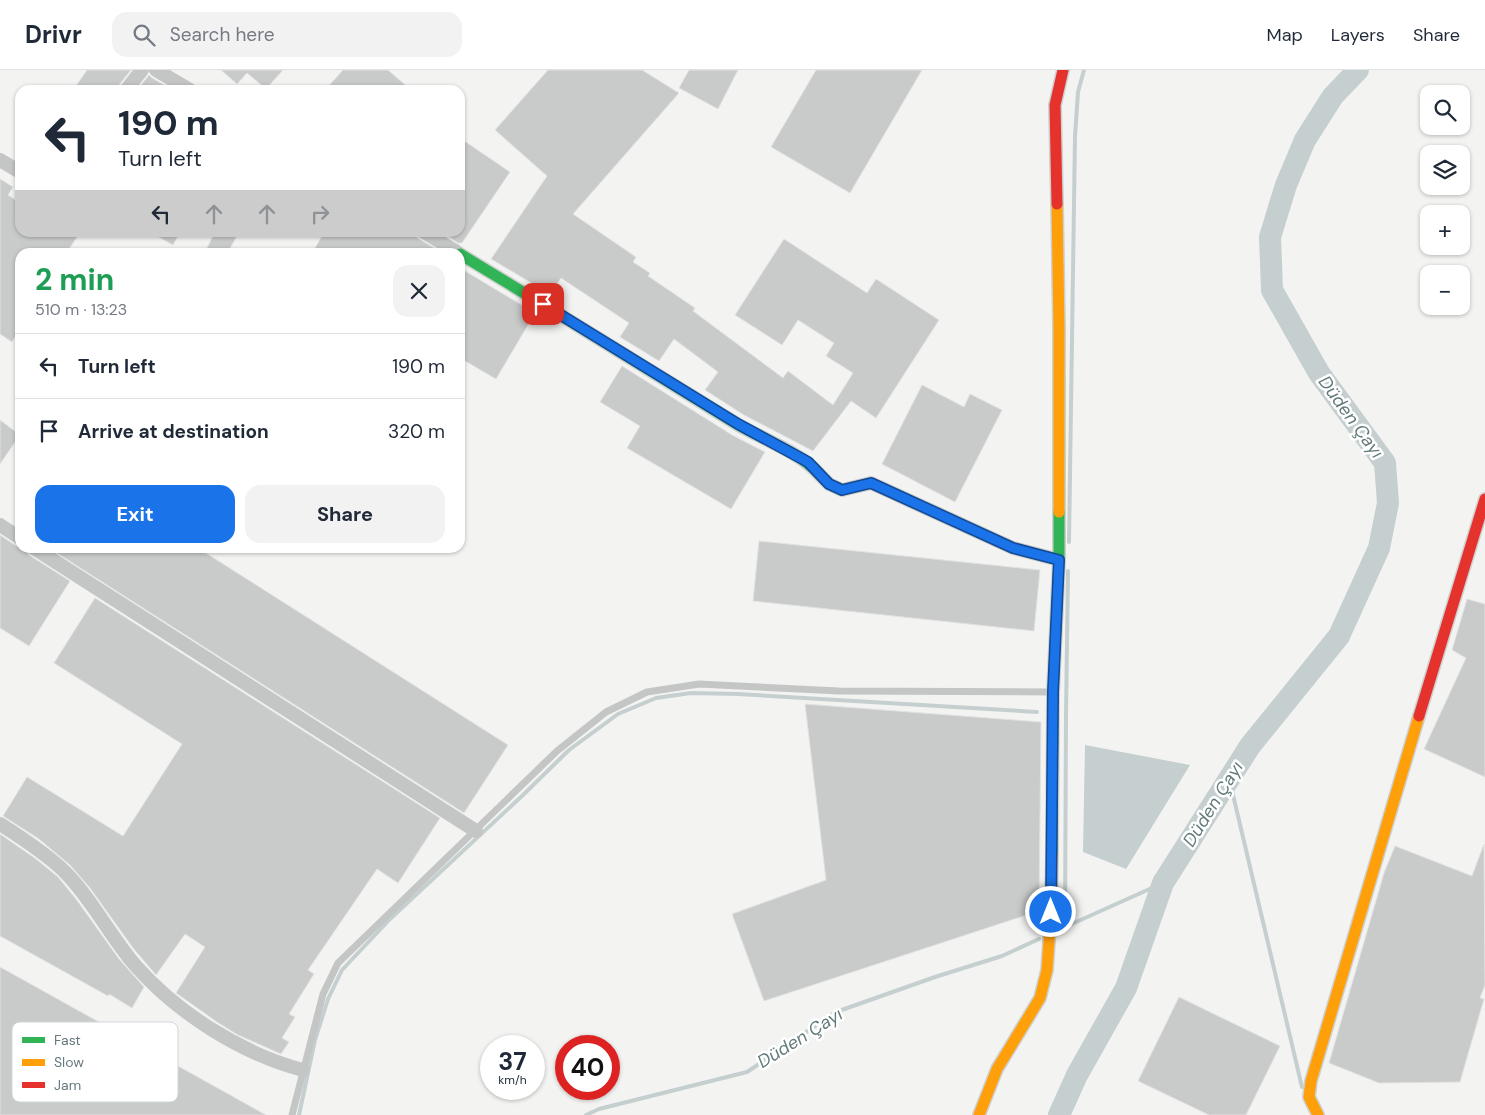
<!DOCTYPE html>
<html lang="en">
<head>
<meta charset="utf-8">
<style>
	:root { --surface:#fff; --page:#f2f2f3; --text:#1f2937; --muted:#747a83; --line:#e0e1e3; --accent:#1a73e8 }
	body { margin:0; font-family:"DM Sans",sans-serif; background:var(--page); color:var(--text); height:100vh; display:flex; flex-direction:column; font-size:19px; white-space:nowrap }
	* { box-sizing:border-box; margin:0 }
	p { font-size:16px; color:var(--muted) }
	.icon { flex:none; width:28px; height:28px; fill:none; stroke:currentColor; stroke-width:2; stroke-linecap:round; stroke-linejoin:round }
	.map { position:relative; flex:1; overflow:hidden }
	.details { position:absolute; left:15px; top:178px; width:450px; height:305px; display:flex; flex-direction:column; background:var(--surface); border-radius:15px; box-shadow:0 1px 4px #0004 }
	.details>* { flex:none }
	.banner { position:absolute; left:15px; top:15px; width:450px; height:152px; border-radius:15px; box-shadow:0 1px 4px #0004; background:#fff; color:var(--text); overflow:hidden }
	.fabs { position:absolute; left:1420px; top:15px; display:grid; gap:10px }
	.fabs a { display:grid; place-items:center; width:50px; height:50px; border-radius:10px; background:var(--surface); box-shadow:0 1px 4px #0004; font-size:25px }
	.speed { position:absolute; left:480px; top:965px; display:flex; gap:10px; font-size:25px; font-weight:700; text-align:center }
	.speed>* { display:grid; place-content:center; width:65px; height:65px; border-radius:50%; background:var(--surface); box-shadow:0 1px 4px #0004; line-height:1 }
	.speed small { font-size:12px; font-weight:400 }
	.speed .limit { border:8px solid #d22; background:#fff; color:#111 }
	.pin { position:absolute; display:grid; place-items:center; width:42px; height:42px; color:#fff; margin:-21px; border-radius:10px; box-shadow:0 2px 8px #0006 }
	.me { position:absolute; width:55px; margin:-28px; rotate:0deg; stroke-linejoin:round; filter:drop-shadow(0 0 4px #0008) }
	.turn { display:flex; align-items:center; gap:18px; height:105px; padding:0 20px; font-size:22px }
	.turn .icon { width:65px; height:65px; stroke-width:2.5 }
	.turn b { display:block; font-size:35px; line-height:42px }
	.lanes { display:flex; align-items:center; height:48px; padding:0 20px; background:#0003; justify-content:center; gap:25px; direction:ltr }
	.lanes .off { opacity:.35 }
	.round { display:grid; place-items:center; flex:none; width:52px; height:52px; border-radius:15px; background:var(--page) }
	.headline { display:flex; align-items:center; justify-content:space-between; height:85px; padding:0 20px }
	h1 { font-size:30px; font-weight:700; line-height:38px; color:#1e9e55 }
	.action { display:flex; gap:10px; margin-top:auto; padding:10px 20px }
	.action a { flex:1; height:58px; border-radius:15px; background:var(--accent); color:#fff; font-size:20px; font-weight:700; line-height:58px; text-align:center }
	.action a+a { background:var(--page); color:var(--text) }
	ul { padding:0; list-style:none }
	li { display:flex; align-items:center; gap:15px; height:65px; padding:0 20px; border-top:1px solid var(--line) }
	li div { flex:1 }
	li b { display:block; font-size:19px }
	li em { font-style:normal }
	header { display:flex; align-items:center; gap:30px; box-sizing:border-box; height:70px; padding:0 25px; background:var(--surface); border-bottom:1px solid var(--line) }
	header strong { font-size:24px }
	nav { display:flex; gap:28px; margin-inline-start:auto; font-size:18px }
	.search { width:350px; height:45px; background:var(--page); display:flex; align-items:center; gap:12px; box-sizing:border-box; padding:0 18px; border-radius:15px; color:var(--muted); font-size:19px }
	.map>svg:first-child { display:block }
</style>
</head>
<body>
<header>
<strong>Drivr</strong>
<div class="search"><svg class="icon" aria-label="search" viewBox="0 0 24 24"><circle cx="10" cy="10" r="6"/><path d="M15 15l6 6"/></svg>Search here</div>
<nav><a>Map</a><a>Layers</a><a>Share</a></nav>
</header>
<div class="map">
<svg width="1485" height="1045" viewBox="0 0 1485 1045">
	<rect width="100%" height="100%" fill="#f3f3f2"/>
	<path fill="#c5cfcf" d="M1085,675L1190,695L1126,799L1083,782Z"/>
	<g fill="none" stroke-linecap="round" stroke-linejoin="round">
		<path stroke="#c5cfcf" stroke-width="4" d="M1069,472L1075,66L1078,22L1084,0
			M1068,501L1066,644L1065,857L1163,813
			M1229,708L1302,1017
			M299,1045L315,970L328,929L342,900L390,849L523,725L569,680L618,644L656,628L691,623L738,624L1037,642
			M586,1045L599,1039L747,1002L836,942L935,907L1002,886L1039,869"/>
		<path stroke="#c5cfcf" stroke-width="22" d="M1059,1045L1077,1005L1126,918L1163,813L1250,676L1339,566L1379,478L1388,433L1385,393L1319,303L1272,220L1270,167L1286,115L1305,70L1333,26L1358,0"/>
	</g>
	<path fill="#c9caca" stroke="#e2e2e2" d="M87,0H131L119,15L117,20H73Z
		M221,0H283L266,19L247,3L237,14Z
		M343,0H388L411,20H325Z
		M548,0H642L679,23L573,144L636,187L633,192L650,203L648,206L695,238L693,241L783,308L788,301L833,335L853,303L826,286L834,273L798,250L782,275L735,245L784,169L867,223L876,209L939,250L876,348L851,331L813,381L744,345L705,320L718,302L674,269L659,291L620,267L629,253L561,208L550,224L491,189L547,106L495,60Z
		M689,0H738L718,39L679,18Z
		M816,0H922L850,123L771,77Z
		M149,5L152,8L173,20H137Z
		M460,68L510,102L462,173H458L442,162H460Z
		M0,109L13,117L8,125L20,133V162H69L77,167L67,182H20V259L12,272L0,264Z
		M150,162H180L173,175Z
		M215,162H239L228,182H205Z
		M324,162H408L441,182H313Z
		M460,198L535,243L496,309L460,288Z
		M622,296L732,365L765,382L731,439L627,378L640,356L600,332Z
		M922,315L964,337L970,324L1002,340L955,432L882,394Z
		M0,350L20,365L0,394Z
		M0,465L16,476L25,478L29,485L70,511L29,576L0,558Z
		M759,471L1040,500L1034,561L753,531Z
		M49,478H198L508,675L464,743Z
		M95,528L440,748L398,813L377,799L308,900L314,904L289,944L295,947L282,968L289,972L281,984L238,965L217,952L176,923L205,877L185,864L156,905L133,878L90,818L70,795L39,769L3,746L27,707L123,766L182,674L54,593Z
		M1467,529L1485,534V707L1424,679L1466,588L1452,580Z
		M805,634L1041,652L1039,841L764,931L732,844L826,810Z
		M0,764L36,789L58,807L76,829L119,889L144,917L132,938L109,924L108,926L0,866Z
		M1484,774L1485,915L1480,928L1484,929L1460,1012L1379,1013L1329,993L1384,803L1395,776L1472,806Z
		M0,897L117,962L266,1045H0Z
		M1179,927L1280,976L1246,1045H1209L1138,1011Z"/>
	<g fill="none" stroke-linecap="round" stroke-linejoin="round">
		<defs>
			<path id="fast" d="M460,184C551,239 642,295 732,351C760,369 796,379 819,404
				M1052,783L1053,622L1059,490V442"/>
			<path id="slow" d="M1057,134L1059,258V442
				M819,404L829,414L842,420L871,413L1013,478L1059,490
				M979,1045L997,999L1040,928L1047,900L1051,842L1052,783
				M1318,1045L1309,1027L1311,1011L1419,646"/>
			<path id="jam" d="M1057,134L1055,35L1063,0
				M1419,646L1485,429"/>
		</defs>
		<use href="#fast" stroke="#cecfcf" stroke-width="14"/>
		<use href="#slow" stroke="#cecfcf" stroke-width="14"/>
		<use href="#jam" stroke="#cecfcf" stroke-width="14"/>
		<path stroke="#c4c6c6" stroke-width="7" d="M292,1045L323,924L338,893L557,681L606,642L647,622L699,614L839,621L1050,622"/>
		<path stroke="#c4c6c6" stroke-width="14" d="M156,0L190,20
			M126,20L142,0
			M0,90L20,102
			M424,162L457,182
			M0,455L20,468
			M34,478L476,761
			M0,754C22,768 46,784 64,801C92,829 110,866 135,895C177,943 242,984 303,1000"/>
		<use href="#fast" stroke="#30b455" stroke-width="11"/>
		<use href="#slow" stroke="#ff9f0a" stroke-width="11"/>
		<use href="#jam" stroke="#e5322d" stroke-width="11"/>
	</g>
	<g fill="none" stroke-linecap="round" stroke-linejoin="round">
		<defs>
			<path id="route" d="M543,234L738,354L808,392L829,414L842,420L871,413L1013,478L1059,490L1053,622L1051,842"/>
		</defs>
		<use href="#route" stroke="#114b97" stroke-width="12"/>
		<use href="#route" stroke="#1a73e8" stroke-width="9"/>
	</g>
	<g text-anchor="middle" stroke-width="5" stroke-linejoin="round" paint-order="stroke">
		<g font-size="18" font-style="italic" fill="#637b7b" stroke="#fff">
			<text transform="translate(1351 347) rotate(54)" y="6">Düden Çayı</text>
			<text transform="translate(1213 734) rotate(-58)" y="6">Düden Çayı</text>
			<text transform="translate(800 968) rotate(-32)" y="6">Düden Çayı</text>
		</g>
	</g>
	<rect x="12" y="952" width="166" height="80" rx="8" fill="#fff" stroke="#d1d7d8" stroke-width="1"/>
	<rect x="22" y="967" width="23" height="6" fill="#30b455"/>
	<rect x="22" y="989" width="23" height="7" fill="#ff9f0a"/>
	<rect x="22" y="1012" width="23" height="6" fill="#e5322d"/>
	<g font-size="14" fill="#677a7e">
		<text x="54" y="975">Fast</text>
		<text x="54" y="997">Slow</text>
		<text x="54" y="1020">Jam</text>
	</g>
</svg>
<div class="fabs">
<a><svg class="icon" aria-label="search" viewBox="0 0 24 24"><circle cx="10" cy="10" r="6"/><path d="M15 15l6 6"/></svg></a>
<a><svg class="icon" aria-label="layers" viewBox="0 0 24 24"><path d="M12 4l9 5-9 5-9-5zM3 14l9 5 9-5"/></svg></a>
<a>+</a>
<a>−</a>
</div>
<div class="speed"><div>37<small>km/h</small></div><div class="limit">40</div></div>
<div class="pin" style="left:543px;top:234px;background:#d93025"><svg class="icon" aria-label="arrive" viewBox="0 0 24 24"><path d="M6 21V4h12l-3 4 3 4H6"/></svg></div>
<svg class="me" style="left:1051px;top:842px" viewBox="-20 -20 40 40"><circle r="17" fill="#1a73e8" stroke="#fff" stroke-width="3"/><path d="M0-11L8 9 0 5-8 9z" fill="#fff"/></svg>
<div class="banner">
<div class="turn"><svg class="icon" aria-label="left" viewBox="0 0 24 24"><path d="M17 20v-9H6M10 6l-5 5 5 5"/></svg><div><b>190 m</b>Turn left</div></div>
<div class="lanes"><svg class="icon" aria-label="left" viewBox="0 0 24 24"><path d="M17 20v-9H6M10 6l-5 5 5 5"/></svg><svg class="icon off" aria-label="ahead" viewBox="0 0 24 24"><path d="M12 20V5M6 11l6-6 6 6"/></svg><svg class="icon off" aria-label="ahead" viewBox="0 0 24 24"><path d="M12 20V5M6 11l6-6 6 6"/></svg><svg class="icon off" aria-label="right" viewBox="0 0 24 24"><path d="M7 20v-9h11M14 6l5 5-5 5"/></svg></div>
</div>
<section class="details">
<div class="headline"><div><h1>2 min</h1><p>510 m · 13:23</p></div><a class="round"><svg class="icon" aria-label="close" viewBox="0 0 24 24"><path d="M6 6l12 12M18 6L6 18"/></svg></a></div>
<ul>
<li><svg class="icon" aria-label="left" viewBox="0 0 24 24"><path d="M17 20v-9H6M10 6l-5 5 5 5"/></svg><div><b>Turn left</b></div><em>190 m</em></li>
<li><svg class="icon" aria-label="arrive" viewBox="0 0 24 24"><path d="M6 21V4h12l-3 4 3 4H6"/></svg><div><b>Arrive at destination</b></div><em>320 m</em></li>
</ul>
<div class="action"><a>Exit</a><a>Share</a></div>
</section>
</div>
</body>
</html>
